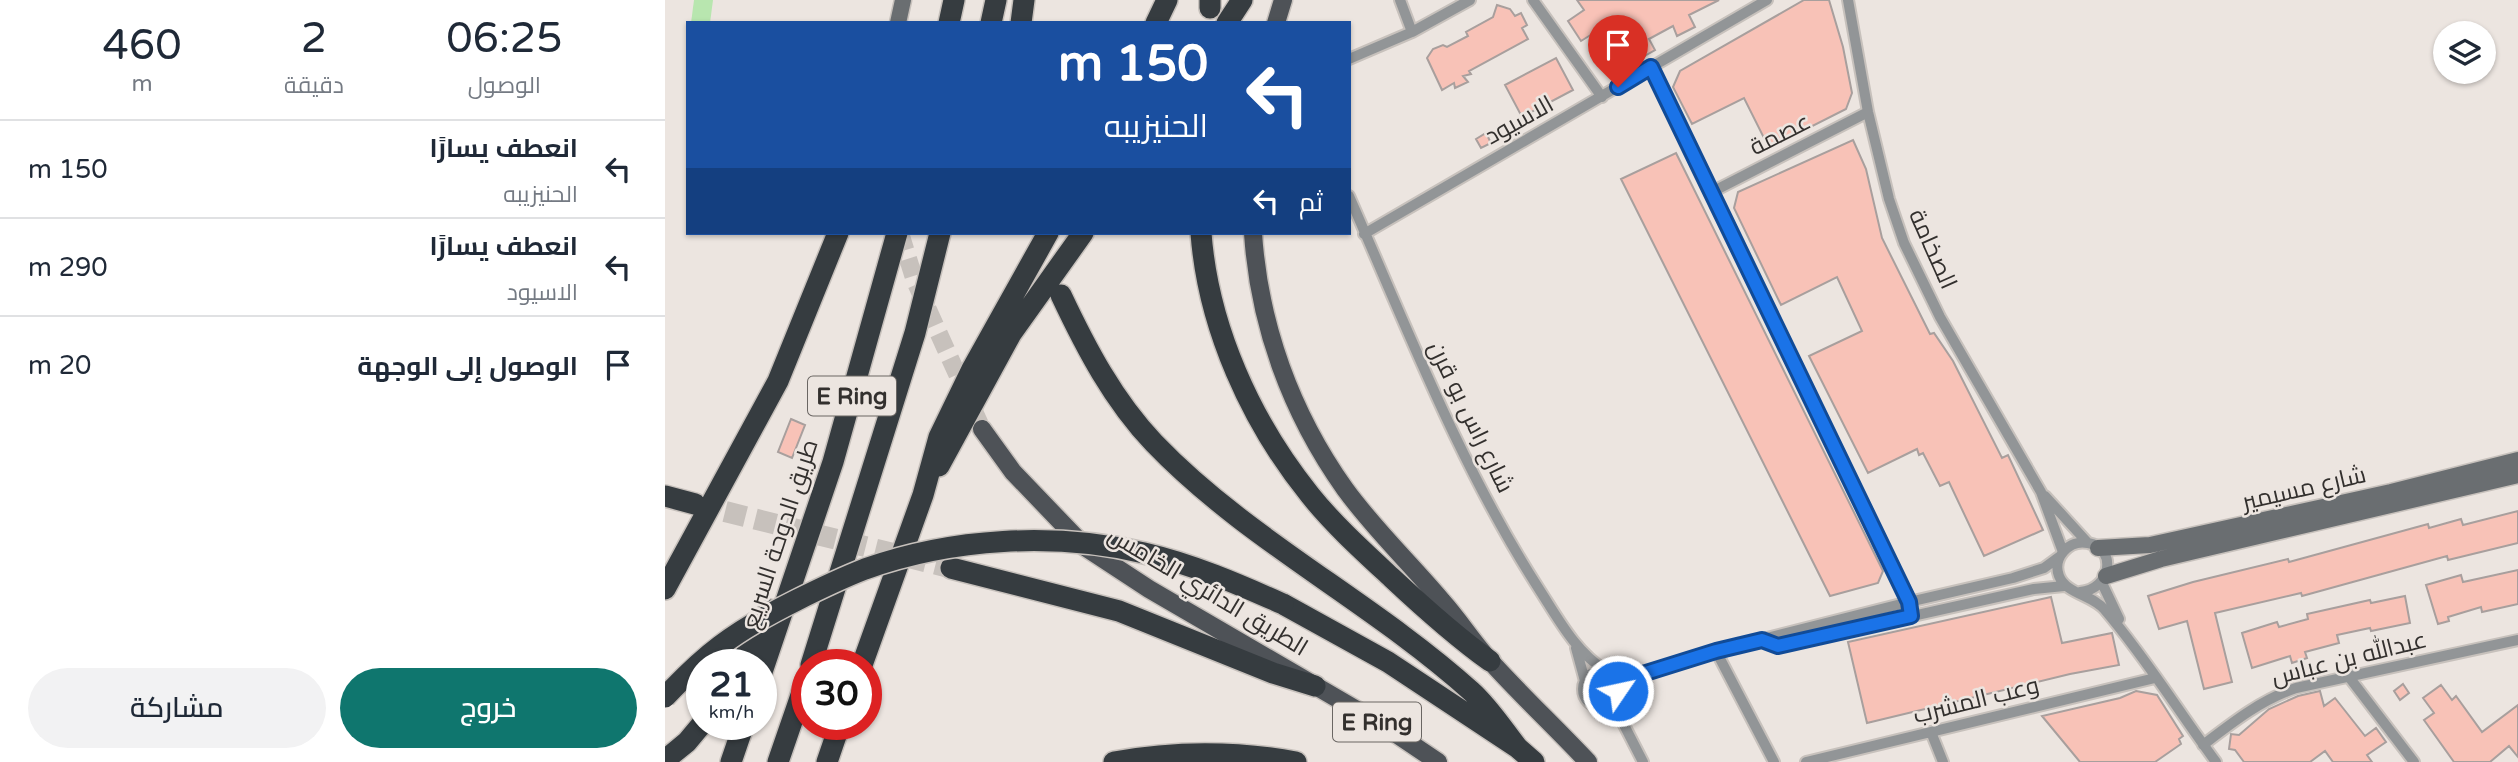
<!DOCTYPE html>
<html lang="ar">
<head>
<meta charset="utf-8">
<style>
	:root { --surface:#fff; --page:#f2f2f3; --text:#1f2937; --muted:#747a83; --line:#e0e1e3; --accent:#0f766e }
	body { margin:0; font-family:"Varela Round",Cairo,sans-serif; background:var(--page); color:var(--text); direction:rtl; height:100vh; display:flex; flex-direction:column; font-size:26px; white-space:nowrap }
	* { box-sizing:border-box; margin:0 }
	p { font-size:23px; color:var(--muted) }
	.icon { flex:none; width:38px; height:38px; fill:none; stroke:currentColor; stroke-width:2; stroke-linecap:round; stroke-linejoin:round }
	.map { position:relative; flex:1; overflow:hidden; direction:ltr }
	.sheet { display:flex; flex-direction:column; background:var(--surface); width:665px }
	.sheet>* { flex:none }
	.top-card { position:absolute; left:21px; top:21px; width:665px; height:214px; border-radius:0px; box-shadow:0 2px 5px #0004; direction:rtl; background:#1a4fa0; color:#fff; overflow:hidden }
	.fabs { position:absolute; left:1768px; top:21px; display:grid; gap:14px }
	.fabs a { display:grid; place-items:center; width:63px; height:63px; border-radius:50%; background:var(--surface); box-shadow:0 2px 5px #0004; font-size:35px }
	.speed { position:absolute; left:21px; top:649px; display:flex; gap:14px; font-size:35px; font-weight:700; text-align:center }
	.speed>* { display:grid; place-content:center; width:91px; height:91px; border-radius:50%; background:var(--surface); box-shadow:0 2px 5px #0004; line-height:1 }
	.speed small { font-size:18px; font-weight:400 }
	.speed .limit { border:10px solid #d22; background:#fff; color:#111 }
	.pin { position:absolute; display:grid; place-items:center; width:60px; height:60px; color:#fff; margin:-72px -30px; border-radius:50% 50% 50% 0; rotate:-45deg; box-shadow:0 0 7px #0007 }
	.pin .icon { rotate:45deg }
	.me { position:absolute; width:77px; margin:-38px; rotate:56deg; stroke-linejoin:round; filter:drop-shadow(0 0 5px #0008) }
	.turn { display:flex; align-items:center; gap:24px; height:147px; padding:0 28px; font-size:32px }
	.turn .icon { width:91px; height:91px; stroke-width:2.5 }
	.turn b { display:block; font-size:49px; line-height:60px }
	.then { display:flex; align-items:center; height:66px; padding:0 28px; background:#0003; gap:14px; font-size:26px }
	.eta { display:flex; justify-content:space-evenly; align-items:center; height:119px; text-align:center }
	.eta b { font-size:42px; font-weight:600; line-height:49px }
	.button { display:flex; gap:14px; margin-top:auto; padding:14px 28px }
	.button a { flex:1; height:80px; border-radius:42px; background:var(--accent); color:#fff; font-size:28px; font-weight:600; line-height:80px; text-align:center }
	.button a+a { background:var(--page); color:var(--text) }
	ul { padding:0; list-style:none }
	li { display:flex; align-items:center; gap:21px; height:98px; padding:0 28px; border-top:2px solid var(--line) }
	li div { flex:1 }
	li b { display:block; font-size:26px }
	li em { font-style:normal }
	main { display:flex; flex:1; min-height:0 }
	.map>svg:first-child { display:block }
</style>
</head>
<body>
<main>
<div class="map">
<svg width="1853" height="762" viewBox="0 0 1853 762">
	<rect width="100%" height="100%" fill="#ece5e0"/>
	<path fill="#b8e6af" d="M29,0H48L45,23H26Z"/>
	<path fill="#f8c2b7" stroke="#a89f9d" stroke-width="2" d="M912,0H1054L1024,15L1030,27L1012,36L1008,26L984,39L990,50L976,58L970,47L951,60L932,31L916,41L903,21L919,10Z
		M1139,0H1164L1178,47L1187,93L1181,109L1104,148L1079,98L1027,124L1008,87L1015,71Z
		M832,5L845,9L850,16L856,13L862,25L857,28L863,39L804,71L806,74L798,76L803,82L790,88L789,83L777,90L762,58L768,49L778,45L782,47L803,36L801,32L828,17Z
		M891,58L908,90L857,117L840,85Z
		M821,133L826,143L816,148L811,139Z
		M1188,140L1201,169L1217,238L1265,334L1269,333L1288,361L1337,458L1343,455L1378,530L1319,556L1284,482L1275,486L1258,453L1254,455L1252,449L1203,473L1144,356L1197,331L1172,277L1116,305L1069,208L1073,192Z
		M1011,153L1218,571L1213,583L1165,596L956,179Z
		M126,419L140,425L127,458L113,452Z
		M1853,511V543L1783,560L1782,556L1637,596L1636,593L1550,613L1567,682L1539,689L1522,621L1494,629L1483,596L1528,582L1623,559L1624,562L1763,524L1764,528L1796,519L1798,525Z
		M1853,570V604L1817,612L1816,607L1783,617L1784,621L1773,624L1761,585L1796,575L1798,582Z
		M1740,596L1745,623L1706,631L1705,628L1672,635L1674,643L1640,652L1642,658L1627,663L1625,656L1587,668L1577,633L1612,622L1614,627L1643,619L1642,614L1705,600L1706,603Z
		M1386,597L1397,643L1447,633L1454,665L1405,674L1202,723L1183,642Z
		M1738,684L1744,693L1735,700L1729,691Z
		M1776,685L1787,700L1791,696L1817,732L1853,705V757L1844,746L1825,762H1789L1759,720L1769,713L1758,698Z
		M1471,691L1492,695L1518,736L1514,739L1516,744L1490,762H1415L1377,716L1455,698Z
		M1655,691L1659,706L1670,698L1700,736L1711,728L1721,742L1702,755L1707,762H1668L1660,751L1645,762H1579L1570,750L1564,749L1566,734L1574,735L1604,709L1633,696Z"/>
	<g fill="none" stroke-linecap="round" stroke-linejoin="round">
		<path stroke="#c7c1bc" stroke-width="18" stroke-dasharray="18 9" stroke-linecap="butt" d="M235,233L250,281L317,429"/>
		<path stroke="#c7c1bc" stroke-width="21" stroke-dasharray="21 10" stroke-linecap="butt" d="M30,504L286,568"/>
		<defs>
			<path id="street" d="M735,0L747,32
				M868,0L937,97
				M1183,0L1203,112L1224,199L1239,243L1275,317L1376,492L1398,552
				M684,59L747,32L805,0
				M986,67L1244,602L1246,616
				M1045,193L1203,112
				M684,196C743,330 795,466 874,589C894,620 910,651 941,671
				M699,234L1102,0
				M1380,496L1422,542
				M1437,583L1454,619
				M1415,592C1446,590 1453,548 1423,543C1404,539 1387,558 1394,576C1401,594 1428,595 1440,610C1481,658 1514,712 1551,762
				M1097,640L1113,646L1369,589L1399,586
				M911,648L920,681
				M1051,651L1109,762
				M918 689a18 18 0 1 1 36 0a18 18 0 1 1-36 0Z
				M1684,677L1749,762
				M953,691L957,685L971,675L1051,651L1244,602L1348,578L1379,568L1394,557
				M952,697L957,721L978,762
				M1266,732L1278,762
				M1538,745C1568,722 1596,700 1631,688L1853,640
				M1141,762L1490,678"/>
			<path id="secondary" d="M233,23L238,0
				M1433,548L1485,545L1726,492L1853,460
				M1441,576L1496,559L1853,475"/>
			<path id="primary" d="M611,23L618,0
				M588,233C594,325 626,413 680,489C709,529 745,563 777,601C795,621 809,644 827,663C858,697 891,728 923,762
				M317,429L348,472L420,547L484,589L721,727L773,762"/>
			<path id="highway" d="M545,8V0
				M284,23L289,0
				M326,23L331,0
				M356,23L359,0
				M491,23L502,0
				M562,23L577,0
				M536,233C543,327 586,422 645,495C669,525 699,552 727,578C759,608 790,636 825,661
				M396,295C421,348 448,400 489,443C582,540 706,601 806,691C824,707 838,729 853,748
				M274,466L346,334L418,233
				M0,496L30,504
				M286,568L454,611L608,673L650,686
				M0,589L113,381L173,233
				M618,604L723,662L853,748L869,762
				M75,665L104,610
				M146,665L250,333L275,233
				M197,665L258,495L274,437L307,369L383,233
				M96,675L168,462L232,233
				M0,760L22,742L37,724
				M66,762L79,724
				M113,762L142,678
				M162,762L175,724
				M449,762C509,751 571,751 631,762"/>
		</defs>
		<use href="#street" stroke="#c7c1bc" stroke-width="14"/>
		<use href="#secondary" stroke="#c7c1bc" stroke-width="19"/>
		<use href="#primary" stroke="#c7c1bc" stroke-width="21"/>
		<use href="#highway" stroke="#c7c1bc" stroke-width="24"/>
		<use href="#street" stroke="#929597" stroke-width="10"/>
		<use href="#secondary" stroke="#6a6e71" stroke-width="16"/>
		<use href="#primary" stroke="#4e5257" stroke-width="18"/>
		<use href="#highway" stroke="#363c40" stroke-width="21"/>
		<defs>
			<path id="highway-bridge" d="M0,697C17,679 35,661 55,646C78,628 106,613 132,600C154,589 177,578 200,569C287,538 389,532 479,553C527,564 573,584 618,604"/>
		</defs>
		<use href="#highway-bridge" stroke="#c7c1bc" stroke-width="24" stroke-linecap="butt"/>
		<use href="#highway-bridge" stroke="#363c40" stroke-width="21"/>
	</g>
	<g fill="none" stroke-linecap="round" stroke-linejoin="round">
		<defs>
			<path id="route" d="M953,87L986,67L1244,602L1246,616L1113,646L1097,640L1051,651L971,676L957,685L953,691"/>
		</defs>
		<use href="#route" stroke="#114b97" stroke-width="18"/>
		<use href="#route" stroke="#1a73e8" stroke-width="12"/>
	</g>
	<g text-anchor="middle" stroke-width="5" stroke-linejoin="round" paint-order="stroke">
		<g fill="#ece5e0" stroke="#6a6663" stroke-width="2">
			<rect x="143" y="376.5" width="88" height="39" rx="5"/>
			<rect x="668" y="702.5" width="88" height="39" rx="5"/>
		</g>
		<g font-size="23" font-weight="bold" fill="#33302e">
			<text x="187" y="404">E Ring</text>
			<text x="712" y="730">E Ring</text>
		</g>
		<g font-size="24" fill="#33302e" stroke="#ece5e0">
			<text transform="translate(854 120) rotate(-29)" y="8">الاسيود</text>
			<text transform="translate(1115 134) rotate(-27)" y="8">عصمة</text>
			<text transform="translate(1268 249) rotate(66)" y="8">الصخامة</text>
			<text transform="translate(806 417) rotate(64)" y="8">شارع راس بو قرن</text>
			<text transform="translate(1639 488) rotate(-13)" y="8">شارع مسيمير</text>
			<text transform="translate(115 534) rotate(-72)" y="8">طريق الدوحة السريع</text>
			<text transform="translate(543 591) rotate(31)" y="8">الطريق الدائري الخامس</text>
			<text transform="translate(1684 658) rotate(-14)" y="8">عبدالله بن عباس</text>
			<text transform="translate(1311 700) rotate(-14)" y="8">وعب المشرب</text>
		</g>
	</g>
</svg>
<div class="fabs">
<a><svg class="icon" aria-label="layers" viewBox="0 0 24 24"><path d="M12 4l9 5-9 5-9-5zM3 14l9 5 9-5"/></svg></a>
</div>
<div class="speed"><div>21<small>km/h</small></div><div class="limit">30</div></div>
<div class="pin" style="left:953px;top:87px;background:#d93025"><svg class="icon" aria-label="arrive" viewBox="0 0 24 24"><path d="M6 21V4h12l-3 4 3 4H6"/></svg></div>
<svg class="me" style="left:953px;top:691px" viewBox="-20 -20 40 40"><circle r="17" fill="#1a73e8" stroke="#fff" stroke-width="3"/><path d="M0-11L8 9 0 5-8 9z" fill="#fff"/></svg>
<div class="top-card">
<div class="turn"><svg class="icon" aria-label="left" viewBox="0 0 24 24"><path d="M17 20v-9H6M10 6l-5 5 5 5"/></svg><div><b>150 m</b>الحنيزيبه</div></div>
<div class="then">ثم<svg class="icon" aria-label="left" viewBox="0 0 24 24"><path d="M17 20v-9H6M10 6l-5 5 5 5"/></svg></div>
</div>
</div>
<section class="sheet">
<div class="eta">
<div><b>06:25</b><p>الوصول</p></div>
<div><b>2</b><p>دقيقة</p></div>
<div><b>460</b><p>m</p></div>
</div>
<ul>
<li><svg class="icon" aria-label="left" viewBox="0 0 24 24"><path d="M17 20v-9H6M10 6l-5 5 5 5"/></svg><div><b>انعطف يسارًا</b><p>الحنيزيبه</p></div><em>150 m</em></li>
<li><svg class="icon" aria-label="left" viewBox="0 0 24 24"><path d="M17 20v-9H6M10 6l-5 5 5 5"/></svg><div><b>انعطف يسارًا</b><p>الاسيود</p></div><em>290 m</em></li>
<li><svg class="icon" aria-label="arrive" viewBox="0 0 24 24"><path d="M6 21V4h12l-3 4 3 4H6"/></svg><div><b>الوصول إلى الوجهة</b></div><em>20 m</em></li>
</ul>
<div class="button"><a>خروج</a><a>مشاركة</a></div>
</section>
</main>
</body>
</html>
